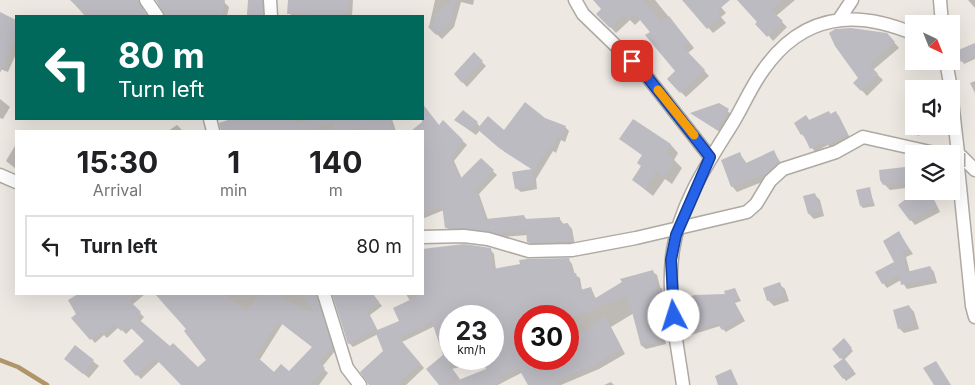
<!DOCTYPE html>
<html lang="en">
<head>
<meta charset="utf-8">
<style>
	:root { --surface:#fff; --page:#f2f2f2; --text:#202124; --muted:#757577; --line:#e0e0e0 }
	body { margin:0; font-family:Inter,sans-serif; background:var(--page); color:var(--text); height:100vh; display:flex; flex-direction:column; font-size:19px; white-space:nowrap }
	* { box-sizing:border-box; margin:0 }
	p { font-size:16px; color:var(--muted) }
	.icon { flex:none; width:28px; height:28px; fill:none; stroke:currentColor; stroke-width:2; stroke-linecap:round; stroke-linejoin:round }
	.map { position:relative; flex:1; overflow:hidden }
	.panel { position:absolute; left:15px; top:130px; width:409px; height:165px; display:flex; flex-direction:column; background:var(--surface); border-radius:0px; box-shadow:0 5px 20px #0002 }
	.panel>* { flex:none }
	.banner { position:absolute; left:15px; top:15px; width:409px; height:105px; border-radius:0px; box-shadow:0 5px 20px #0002; background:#00695c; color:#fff; overflow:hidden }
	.needle { width:32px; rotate:137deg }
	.controls { position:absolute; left:905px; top:15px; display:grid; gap:10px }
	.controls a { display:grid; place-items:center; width:55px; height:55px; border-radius:0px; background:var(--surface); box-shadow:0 5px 20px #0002; font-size:25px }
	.speed { position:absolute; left:439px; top:305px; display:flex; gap:10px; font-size:25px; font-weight:700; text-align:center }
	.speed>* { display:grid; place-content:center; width:65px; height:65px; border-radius:50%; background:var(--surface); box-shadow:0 5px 20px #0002; line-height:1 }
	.speed small { font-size:12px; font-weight:400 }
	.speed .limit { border:8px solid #d22; background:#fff; color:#111 }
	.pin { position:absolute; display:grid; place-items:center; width:42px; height:42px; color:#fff; margin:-21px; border-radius:10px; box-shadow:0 2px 8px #0006 }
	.me { position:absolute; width:55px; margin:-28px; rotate:355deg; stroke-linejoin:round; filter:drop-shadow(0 0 4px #0008) }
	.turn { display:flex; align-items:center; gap:18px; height:105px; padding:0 20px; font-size:22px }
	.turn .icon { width:65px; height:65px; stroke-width:2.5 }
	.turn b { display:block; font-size:35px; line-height:42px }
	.eta { display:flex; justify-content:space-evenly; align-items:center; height:85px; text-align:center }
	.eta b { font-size:30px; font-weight:700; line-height:35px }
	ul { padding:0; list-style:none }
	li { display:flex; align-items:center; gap:15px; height:62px; margin:0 10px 8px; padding:0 10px; border:2px solid var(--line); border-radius:0px }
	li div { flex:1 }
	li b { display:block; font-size:19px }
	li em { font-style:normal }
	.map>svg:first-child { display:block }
</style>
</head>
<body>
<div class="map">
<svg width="975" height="385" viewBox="0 0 975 385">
	<rect width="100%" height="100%" fill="#ede8e2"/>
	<path fill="#0003" fill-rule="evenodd" d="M71,0H145L143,10L148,16H85Z
		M157,0H215L224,2L229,7L227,16H166L165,11Z
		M249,0H267V16H247Z
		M290,0H353L352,16H292L289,13Z
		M435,0H474L473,5L461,2L454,27L442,39L429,27Z
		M595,0H655L694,48L688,53L709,76L686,97L681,92L677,71L641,19L635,25L630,20L616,33L598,14L603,9Z
		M684,0H715L726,13L721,17L726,23L713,33Z
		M739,0H795L776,16L787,27L773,41Z
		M968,0H975V8Z
		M0,14L16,22V54L8,72L0,69Z
		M887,34L899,48L873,70L883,80L867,96L855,83Z
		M975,47V59L964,64L962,61Z
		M474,54L486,66L467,87L455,74Z
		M975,81V93L970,83Z
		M0,99L10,107L3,119L0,118Z
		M719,105L734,116L723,134L692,114Z
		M829,112L831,115L836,113L839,116L850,138L831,148L828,145L815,152L802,134L806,116L810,121Z
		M908,117L914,119V126H922L919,136L905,130Z
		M235,119H392L396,131H224L221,124Z
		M544,119L565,127L569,131L565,142L561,140L556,153L553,151L536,179L537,189L521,192L516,188L533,170L505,152L480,130L476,135L455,120L477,123L480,127L504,132Z
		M634,120L671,145L678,153L674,160L682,168L672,184L665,179L653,196L633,180L642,166L643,156L621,139Z
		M443,122L467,145L454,161L462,179L481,160L497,175L479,194L488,220L524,216L527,220L559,218L564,225L568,224L572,229L575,245L533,246L528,241V235L503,237L451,232L447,228L444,210L422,219V134L439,126Z
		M177,125L183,131H168Z
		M16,144V169L6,161Z
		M774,152L784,168L772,178L737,192L732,186L740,154L747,164Z
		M910,165H914V187L890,190L884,184L910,168Z
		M869,188L875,206L863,208L861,206Z
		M918,191H930L940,212L915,225L911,220Z
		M814,194L820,200L824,216L814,219L809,214Z
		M899,233L913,254L906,257L910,273L930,267L934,272L937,283L907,289L901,280L887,288L883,283L896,262Z
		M422,248L425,250L490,249L494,254L496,270L568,259L572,264L575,275L580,278L582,290L591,288L596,299L653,272L657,275L661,290L665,293L667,307L658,309L666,344L646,349L642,346L634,313L611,327L625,354L599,369L561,385H530L523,372L498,385H467L506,354L492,316H450V359H457L460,367L452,369L460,379L452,385H440L447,363L435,326L402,342L424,368L406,385H370L385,351L378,334L353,347L349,343L334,294H372L382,306L370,315L378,331L401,321L410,301L406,294H422ZM525,316H568V359H563L538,374L532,359H525Z
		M779,284L785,289L789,301L774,306L768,300Z
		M735,289L741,301L735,303L745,321L726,332L720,326L691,335L688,332Z
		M80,294H145L132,305L144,317L140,322L160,361L141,379L124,361L145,341L132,328L126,334L119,327L107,338L104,335L95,343L73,318L78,314L70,300Z
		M157,294H322L320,301L335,351L322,367L328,373L319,385H188L208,360L188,329ZM283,323L314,348L289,373L274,374L259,361Z
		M909,306L914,312L919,329L904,333L899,328Z
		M843,340L853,351L844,360L856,374L846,381L835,366L843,360L833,350Z
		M75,347L99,366L89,378L71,364Z
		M611,382L614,385H604Z"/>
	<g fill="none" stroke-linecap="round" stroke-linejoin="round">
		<path stroke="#b09569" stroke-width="4.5" d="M0,360L18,367L47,385"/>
	</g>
	<path fill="#bdbbc2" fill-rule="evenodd" d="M70,0H138L147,16H87Z
		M156,0H225L222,16H165Z
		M248,0H262L263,16H247Z
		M288,0H349L348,13H345L344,16L287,14Z
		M452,0H456L450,22L436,35L428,27L435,20L433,17Z
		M593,0H643L661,22L669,16L689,42L683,47L705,70L680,93L667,79L675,71L645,35L650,32L635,14L628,20L624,15L610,28L596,14L601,9Z
		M682,0H730L717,11L721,17L707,29Z
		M737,0H783L771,10L783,21L767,37L755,24L757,22Z
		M0,12L16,20V38L0,73Z
		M851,28L887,33L895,42L869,64L878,74L861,91L853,83L858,78L835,46L829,33L835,29Z
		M975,43V56L961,62L956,51Z
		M474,52L483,61L462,83L454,74Z
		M525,102L545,118L566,126L561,138L557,137L552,149L548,148L532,174L534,185L515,189L512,172L532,169L499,148L477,129L488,116L504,130Z
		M422,103L439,125L443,120L463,140L451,157L460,179L481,158L494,170L475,189L486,219L524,215L525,219L560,217V224L568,223L572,241L530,243L527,242L526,230L498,234L465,228H445L442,205L422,214V131H411L422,122Z
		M719,103L729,109L717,130L690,113Z
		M463,110L478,122L471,131L454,120Z
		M829,111L830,114L836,111L847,135L826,145L825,142L810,149L803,134L801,135L794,123L806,115L809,120Z
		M231,119H294L296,124L309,119H389L394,131H365L363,126L348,131H335L332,122L307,131H221L219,123Z
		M633,119L671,144L666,153L675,160L664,177L656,172L645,189L632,180L641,166L637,163L642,155L619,139Z
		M774,150L779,162L767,173L731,187L721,160L740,152L744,164Z
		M914,166V182L883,185L880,180L879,170Z
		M870,187L873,203L860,206L856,190Z
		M916,191H929L937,207L910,221L898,205Z
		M815,193L820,211L808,214L803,196Z
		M899,231L909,249L902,253L907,272L930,266L934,278L901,285L899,275L882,284L875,272L894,262L883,241Z
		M464,244L491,248L493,269L520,264L519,260L527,259L569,258L572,274L576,273L580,290L591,287L594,299L622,282L620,279L653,270L658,289L662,288L663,294L664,303L654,305L663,341L641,346L631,308L625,296L568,320V313L559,316H525V331L519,334L525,347V359H568V355L580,350L572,340L605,316L622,349L594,365L557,380L560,385H528L519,369L498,377L500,382L492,385H446L486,369L484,363L492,360V316H450V366L457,375L444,385H439L426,369L443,355L432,322L399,338L420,363L397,385H369L360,372L383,351L375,331L399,321L393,308L422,294V249Z
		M780,282L784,295L767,301L763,288Z
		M735,288L739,298L733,300L742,317L722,330L717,323L686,333L680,299L695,295L725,294L724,291Z
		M78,294H137L129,300L141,312L136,317L170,346L173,343L198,367L206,360L184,331L186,329L155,294H225L246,312L258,295L263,299L266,294H274L316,314L299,294H316L332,346L319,362L325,368L309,385H181L155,358L136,376L123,361L144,341L128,325L121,331L114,324L103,335L100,332L90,340L71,318L76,314L68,300ZM278,321L312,347L289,371L281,364L274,372L256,356Z
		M332,294H373L379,302L367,311L376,329L348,344Z
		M909,305L914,324L898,329L893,310Z
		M844,338L852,348L840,359L832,349Z
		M75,345L94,360L83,374L64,359Z
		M844,358L854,371L843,379L833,366Z
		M936,361L951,385H934L923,368Z
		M731,369L738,385H718L715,376Z"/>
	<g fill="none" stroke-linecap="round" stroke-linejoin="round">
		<defs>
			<path id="street" d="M146,0L157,16
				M270,0L271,16
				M575,0L583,14L645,74L710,157
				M940,0L942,24
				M840,18L852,0
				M946,61L951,89
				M951,92L958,153
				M210,119L213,131
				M944,154L958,152L955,154L962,157L975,170
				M958,167L972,306L975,317
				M0,175L16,182
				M422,237L464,236L488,239L529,251L572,250L636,238L747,212L756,204L770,181L783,169L836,152L863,137L939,154
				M324,294L347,368L360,385
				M683,385C677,342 666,294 673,250C680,203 710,160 734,121C744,104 752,85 764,69C803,14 855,9 914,34"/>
		</defs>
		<use href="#street" stroke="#ada9a3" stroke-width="15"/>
		<use href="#street" stroke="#fff" stroke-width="12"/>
		<defs>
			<path id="street-bridge" d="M958,153V167"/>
		</defs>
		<use href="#street-bridge" stroke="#ada9a3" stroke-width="15" stroke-linecap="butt"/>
		<use href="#street-bridge" stroke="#fff" stroke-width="12"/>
	</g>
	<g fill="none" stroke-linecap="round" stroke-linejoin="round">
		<defs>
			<path id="route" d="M632,61L645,74L710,157L676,235L671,260L674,316"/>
		</defs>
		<use href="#route" stroke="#184099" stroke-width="12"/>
		<use href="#route" stroke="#2563eb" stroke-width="9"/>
		<path stroke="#f59e0b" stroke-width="9" d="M658,90L694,135"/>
	</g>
</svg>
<div class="controls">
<a><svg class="needle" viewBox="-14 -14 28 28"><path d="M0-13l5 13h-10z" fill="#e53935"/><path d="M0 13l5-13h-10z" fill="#757577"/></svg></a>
<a><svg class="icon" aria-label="sound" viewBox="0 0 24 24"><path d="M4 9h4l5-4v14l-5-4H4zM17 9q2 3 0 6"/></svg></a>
<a><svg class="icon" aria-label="layers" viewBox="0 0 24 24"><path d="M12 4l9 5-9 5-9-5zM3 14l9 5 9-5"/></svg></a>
</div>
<div class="speed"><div>23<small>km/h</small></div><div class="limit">30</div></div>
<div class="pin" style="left:632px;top:61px;background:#d93025"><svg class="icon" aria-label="arrive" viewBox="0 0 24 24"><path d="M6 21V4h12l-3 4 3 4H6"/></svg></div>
<svg class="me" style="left:674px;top:316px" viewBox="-20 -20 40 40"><circle r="19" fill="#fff"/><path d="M0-13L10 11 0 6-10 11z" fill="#2563eb"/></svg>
<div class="banner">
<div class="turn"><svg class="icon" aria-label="left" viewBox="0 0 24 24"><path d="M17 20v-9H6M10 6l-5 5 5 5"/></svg><div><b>80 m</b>Turn left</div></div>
</div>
<section class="panel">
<div class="eta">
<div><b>15:30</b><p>Arrival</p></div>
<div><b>1</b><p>min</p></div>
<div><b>140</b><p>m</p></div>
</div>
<ul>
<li><svg class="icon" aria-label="left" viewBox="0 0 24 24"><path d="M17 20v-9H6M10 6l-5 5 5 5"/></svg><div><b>Turn left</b></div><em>80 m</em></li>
</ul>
</section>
</div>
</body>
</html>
